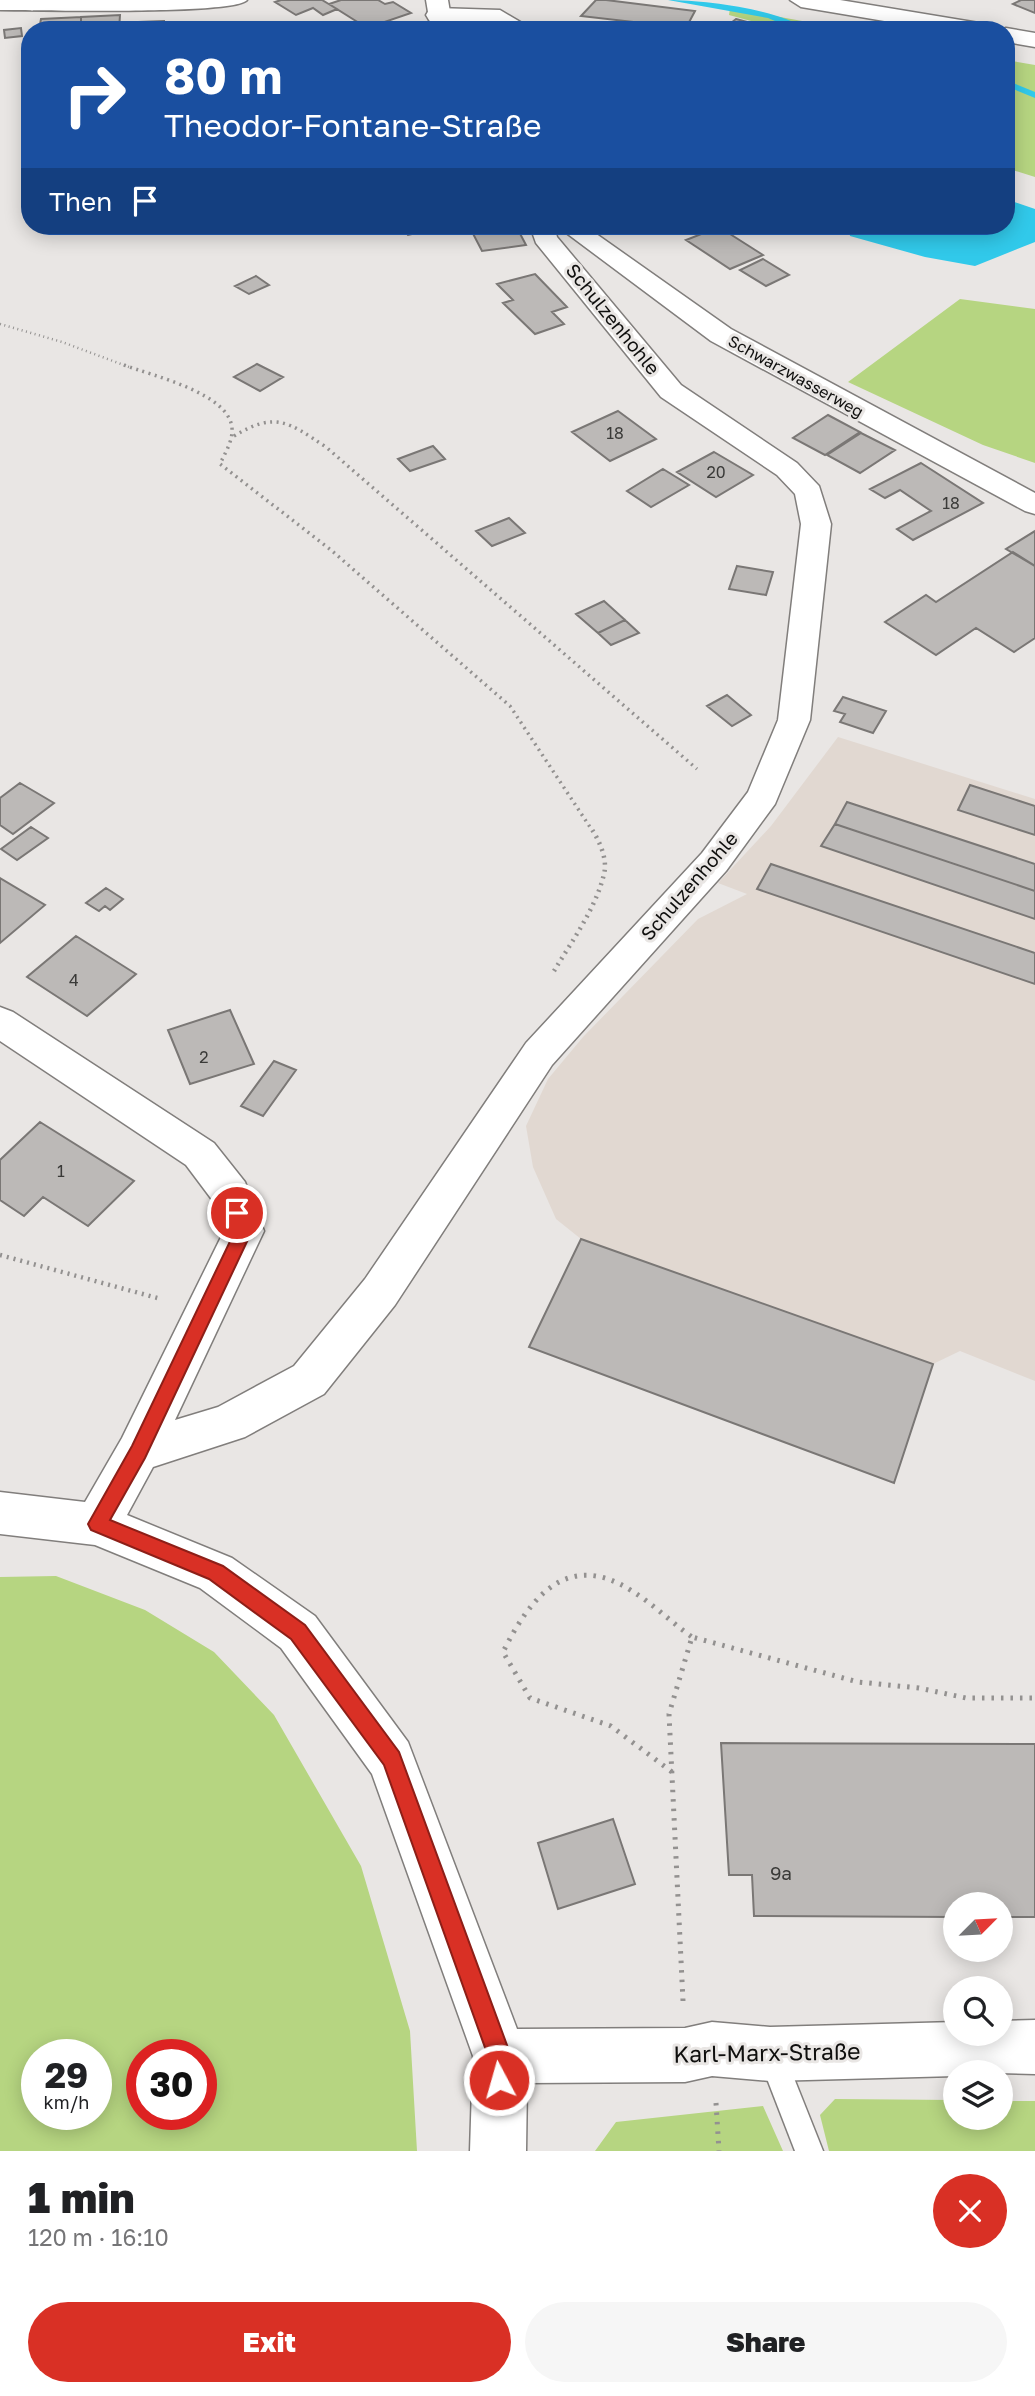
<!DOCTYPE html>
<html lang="en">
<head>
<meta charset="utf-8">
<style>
	:root { --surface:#fff; --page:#f6f6f6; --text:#202124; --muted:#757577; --accent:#d93025 }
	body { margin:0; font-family:"Golos Text",sans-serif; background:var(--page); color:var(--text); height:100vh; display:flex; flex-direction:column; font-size:26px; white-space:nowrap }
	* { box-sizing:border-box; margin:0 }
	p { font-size:23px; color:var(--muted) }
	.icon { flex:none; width:38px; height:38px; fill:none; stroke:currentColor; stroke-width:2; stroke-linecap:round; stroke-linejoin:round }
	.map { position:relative; height:2151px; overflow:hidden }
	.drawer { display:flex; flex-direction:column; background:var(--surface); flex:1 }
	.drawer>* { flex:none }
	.top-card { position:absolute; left:21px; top:21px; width:994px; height:214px; border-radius:28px; box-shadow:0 4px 18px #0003; background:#1a4fa0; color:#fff; overflow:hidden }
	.needle { width:46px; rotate:66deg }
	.buttons { position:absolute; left:943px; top:1892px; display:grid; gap:14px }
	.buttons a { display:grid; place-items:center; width:70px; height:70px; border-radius:50%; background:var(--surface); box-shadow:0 4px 18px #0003; font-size:35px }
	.speed { position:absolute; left:21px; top:2039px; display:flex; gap:14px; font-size:35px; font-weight:700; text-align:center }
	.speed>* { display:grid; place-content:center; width:91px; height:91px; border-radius:50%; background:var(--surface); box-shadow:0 4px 18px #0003; line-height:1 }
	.speed small { font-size:18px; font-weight:400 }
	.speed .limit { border:10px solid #d22; background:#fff; color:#111 }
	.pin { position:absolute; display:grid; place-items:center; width:60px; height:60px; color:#fff; margin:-30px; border:4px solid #fff; border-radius:50%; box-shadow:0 2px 7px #0007 }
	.me { position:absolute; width:77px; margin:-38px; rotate:354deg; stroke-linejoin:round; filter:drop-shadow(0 0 5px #0008) }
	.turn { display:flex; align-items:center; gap:24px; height:147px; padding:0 28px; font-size:32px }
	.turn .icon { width:91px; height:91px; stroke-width:2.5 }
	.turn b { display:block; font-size:49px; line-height:60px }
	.then { display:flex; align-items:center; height:66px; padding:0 28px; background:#0003; gap:14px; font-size:26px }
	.round { display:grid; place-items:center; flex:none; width:74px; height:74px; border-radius:37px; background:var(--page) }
	.summary { display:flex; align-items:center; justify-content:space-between; height:119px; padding:0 28px }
	h1 { font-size:42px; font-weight:800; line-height:52px }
	.action { display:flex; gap:14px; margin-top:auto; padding:14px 28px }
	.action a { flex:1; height:80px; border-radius:42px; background:var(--accent); color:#fff; font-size:28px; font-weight:800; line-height:80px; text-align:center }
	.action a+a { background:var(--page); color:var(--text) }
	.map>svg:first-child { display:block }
</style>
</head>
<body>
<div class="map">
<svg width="1035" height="2151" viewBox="0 0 1035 2151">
	<rect width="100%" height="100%" fill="#e9e6e4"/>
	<path fill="#e1d8d1" d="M838,737L1035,799V1381L960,1351L933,1364L581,1239L556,1219L533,1167L526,1126L548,1079L583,1037L698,919L747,894L718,883L771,826Z"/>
	<path fill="#b6d581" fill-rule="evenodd" d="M730,8L852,30H785L729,15Z
		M1006,60L1035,65V177L1006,168Z
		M960,299L1035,309V463L983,445L848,382Z
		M56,1576L145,1610L214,1652L274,1715L361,1866L410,2031L417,2151H0V1577ZM96,2054V2114H37V2054ZM201,2054V2114H142V2054Z
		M835,2099L955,2100L956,2118H1001V2101H1035V2151H829L820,2115Z
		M763,2106L783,2151H595L616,2122Z"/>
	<path fill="#31c9ea" d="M1006,199L1035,209V242L975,266L925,257L850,236L848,226H1006Z"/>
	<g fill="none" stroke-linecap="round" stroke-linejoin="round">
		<path fill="#31c9ea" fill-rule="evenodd" d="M668,0C705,0 778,9 808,30H796L768,18Z
			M1006,80L1035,92V98L1006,86Z"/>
	</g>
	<path fill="#bcb9b7" stroke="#7a7775" stroke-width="2" d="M281,0H322L337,9L323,15L313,8L296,15L275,2Z
		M341,0H378L385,4L393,2L411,13L367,28L329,4Z
		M596,0H606L695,11L686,28L581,16Z
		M1021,0H1035V13L1013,4Z
		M120,15L119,30H81V17Z
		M81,17V30H39L41,19Z
		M736,19L777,30H722Z
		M164,21V28L139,29V22Z
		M21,28L22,36L5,38L4,30Z
		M401,226H438L440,228L408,235Z
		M469,226H516L526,245L482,251Z
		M719,227L763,255L730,269L686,240Z
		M763,259L789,275L766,286L740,270Z
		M535,274L567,307L552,312L564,324L535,334L503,303L513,300L497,284Z
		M256,276L269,285L249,294L235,286Z
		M257,364L283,377L260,391L234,377Z
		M618,411L656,439L610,461L572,432Z
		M828,415L860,432L825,455L793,438Z
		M861,433L895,450L860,473L827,455Z
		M433,446L445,459L410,471L398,459Z
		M714,452L753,475L716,497L677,472Z
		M921,463L983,503L913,540L897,529L931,511L900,490L885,498L870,489Z
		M663,469L689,485L651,507L627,491Z
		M509,518L525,533L492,546L476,531Z
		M1035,531V566L1006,549Z
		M1013,552L1035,566V638L1014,652L976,628L936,655L885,622L926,595L936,602Z
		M737,566L773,572L766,595L729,589Z
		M604,601L625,620L598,633L576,614Z
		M625,620L639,633L611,645L598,633Z
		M727,695L751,715L732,726L707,706Z
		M843,697L886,711L873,733L840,722L845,714L834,711Z
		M20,783L54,803L13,834L0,825V798Z
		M970,785L1035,806V835L958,810Z
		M847,802L1035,864V891L835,824Z
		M835,824L1035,891V919L821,846Z
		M31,827L48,838L17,860L1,849Z
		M771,864L1035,953V984L757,889Z
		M0,878L45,905L0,943Z
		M106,888L123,899L110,910L105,906L99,911L86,903Z
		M76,936L136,974L87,1016L27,977Z
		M230,1010L254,1064L190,1084L168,1030Z
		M274,1061L296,1070L263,1116L241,1106Z
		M40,1122L134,1181L88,1226L43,1197L24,1216L0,1200V1160Z
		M581,1239L933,1364L894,1483L529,1347Z
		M721,1743L1035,1744V1917H1001V1904H956V1917L754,1916L752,1875H729Z
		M613,1819L635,1884L558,1909L538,1843Z"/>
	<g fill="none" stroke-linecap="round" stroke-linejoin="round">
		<defs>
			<path id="lane" d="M772,2045L782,2048L823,2151H795L759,2058L762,2048Z"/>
			<path id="street" d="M0,0H247C236,15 32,10 0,10Z
				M437,8L500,10L534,30H506L495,23L429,20L426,15L429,10Z
				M530,226H554L557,237L681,385L797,463L819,486L831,524L810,720L775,804L726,871L552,1065L395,1305L324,1394L245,1437L153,1467L127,1515L232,1558L315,1616L408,1742L517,2029L685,2028L712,2022L770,2027L956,2022V2034H1001V2021L1035,2020V2074L956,2072V2076L770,2081L712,2076L685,2082L527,2083L526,2151H470L473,2056L372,1774L281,1648L200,1588L95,1545L0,1534V1492L85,1502L122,1438L224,1231L213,1201L186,1165L0,1041V1007L13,1012L214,1143L245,1182L264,1231L175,1420L218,1407L294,1366L365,1279L526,1043L702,853L748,792L778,720L801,524L795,494L777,475L661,397L536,243Z"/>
			<path id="secondary" d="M426,0H448L453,30H431Z
				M790,0H840L979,23L990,30H938L801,7Z
				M1006,28L1035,33V47L1006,42V30H1000Z
				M557,226H585L731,329L1035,493V514L1025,511L711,341Z"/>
		</defs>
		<use href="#lane" stroke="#817e7c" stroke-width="3"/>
		<use href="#street" stroke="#817e7c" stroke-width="3"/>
		<use href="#secondary" stroke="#817e7c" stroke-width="3"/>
		<path stroke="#939190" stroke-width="2.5" stroke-dasharray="1 3.5" stroke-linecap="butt" d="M0,324L62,342L129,367"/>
		<path stroke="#939190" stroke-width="3.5" stroke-dasharray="2 4.5" stroke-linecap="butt" d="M124,365C153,376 229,393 232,428C233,441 225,453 220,464L331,550L510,706L592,830
			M234,436C276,411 288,422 326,447L697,769"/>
		<path stroke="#939190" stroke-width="4.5" stroke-dasharray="2 5" stroke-linecap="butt" d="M554,971C572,941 596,908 604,874C608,859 599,840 591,828
			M0,1255L161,1299"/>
		<path stroke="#939190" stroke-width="5" stroke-dasharray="2.5 7" stroke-linecap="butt" d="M672,1772L611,1726L530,1698L503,1652C530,1598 567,1549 632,1591C653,1604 671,1622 692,1637
			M683,2001L669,1714L692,1637L858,1682L919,1688L966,1698H1035
			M716,2103L719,2151"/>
		<use href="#lane" fill="#fff" fill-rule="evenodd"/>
		<use href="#street" fill="#fff" fill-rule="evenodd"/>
		<use href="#secondary" fill="#fff" fill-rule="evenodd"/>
	</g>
	<path fill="#d93025" stroke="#8d1f18" stroke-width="2" d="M237,1206L243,1208L252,1231L145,1458L110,1520L223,1566L305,1625L399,1752L511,2056L507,2088L499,2091L491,2088L488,2080V2056L384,1765L291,1639L209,1579L91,1530L88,1524L132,1446L235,1231L229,1213Z"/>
	<g text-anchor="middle" stroke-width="6" stroke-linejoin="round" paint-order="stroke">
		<g font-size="16" fill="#0f0f0e" stroke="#e9e6e4">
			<text transform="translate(796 376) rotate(29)" y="6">Schwarzwasserweg</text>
		</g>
		<g font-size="16" fill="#3a3a38">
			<text x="615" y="439">18</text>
			<text x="716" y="478">20</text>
			<text x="951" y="509">18</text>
			<text x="74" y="986">4</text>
			<text x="204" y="1063">2</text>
			<text x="61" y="1177">1</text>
		</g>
		<g font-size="19" fill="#0f0f0e" stroke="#e9e6e4">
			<text transform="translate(613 319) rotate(51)" y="7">Schulzenhohle</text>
			<text transform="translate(689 886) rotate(-49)" y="7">Schulzenhohle</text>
		</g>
		<g font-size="19" fill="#3a3a38">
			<text x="781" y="1880">9a</text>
		</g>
		<g font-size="23" fill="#0f0f0e" stroke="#e9e6e4">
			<text transform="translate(767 2053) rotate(-1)" y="8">Karl-Marx-Straße</text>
		</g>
	</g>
</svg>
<div class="buttons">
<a><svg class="needle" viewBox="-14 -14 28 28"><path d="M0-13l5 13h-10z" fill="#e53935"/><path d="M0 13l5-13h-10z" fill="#757577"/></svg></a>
<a><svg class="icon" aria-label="search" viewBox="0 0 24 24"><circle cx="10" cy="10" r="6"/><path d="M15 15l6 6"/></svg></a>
<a><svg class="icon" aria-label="layers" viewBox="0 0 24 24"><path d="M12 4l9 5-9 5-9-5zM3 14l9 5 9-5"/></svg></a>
</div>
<div class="speed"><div>29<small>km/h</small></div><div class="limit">30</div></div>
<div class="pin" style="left:237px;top:1213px;background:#d93025"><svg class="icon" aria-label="arrive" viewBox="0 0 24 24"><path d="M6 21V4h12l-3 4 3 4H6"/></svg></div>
<svg class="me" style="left:499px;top:2080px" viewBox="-20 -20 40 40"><circle r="17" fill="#d93025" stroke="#fff" stroke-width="3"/><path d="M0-11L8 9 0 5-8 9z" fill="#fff"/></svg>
<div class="top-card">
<div class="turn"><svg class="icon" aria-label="right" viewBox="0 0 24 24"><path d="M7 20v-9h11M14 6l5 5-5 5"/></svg><div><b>80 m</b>Theodor-Fontane-Straße</div></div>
<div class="then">Then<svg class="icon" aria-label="arrive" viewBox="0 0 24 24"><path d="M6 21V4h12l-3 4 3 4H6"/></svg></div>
</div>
</div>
<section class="drawer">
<div class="summary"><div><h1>1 min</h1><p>120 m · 16:10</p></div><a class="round" style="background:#d93025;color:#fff"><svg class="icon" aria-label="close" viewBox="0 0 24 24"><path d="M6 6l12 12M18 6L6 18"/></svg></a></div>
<div class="action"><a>Exit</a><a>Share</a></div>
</section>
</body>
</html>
